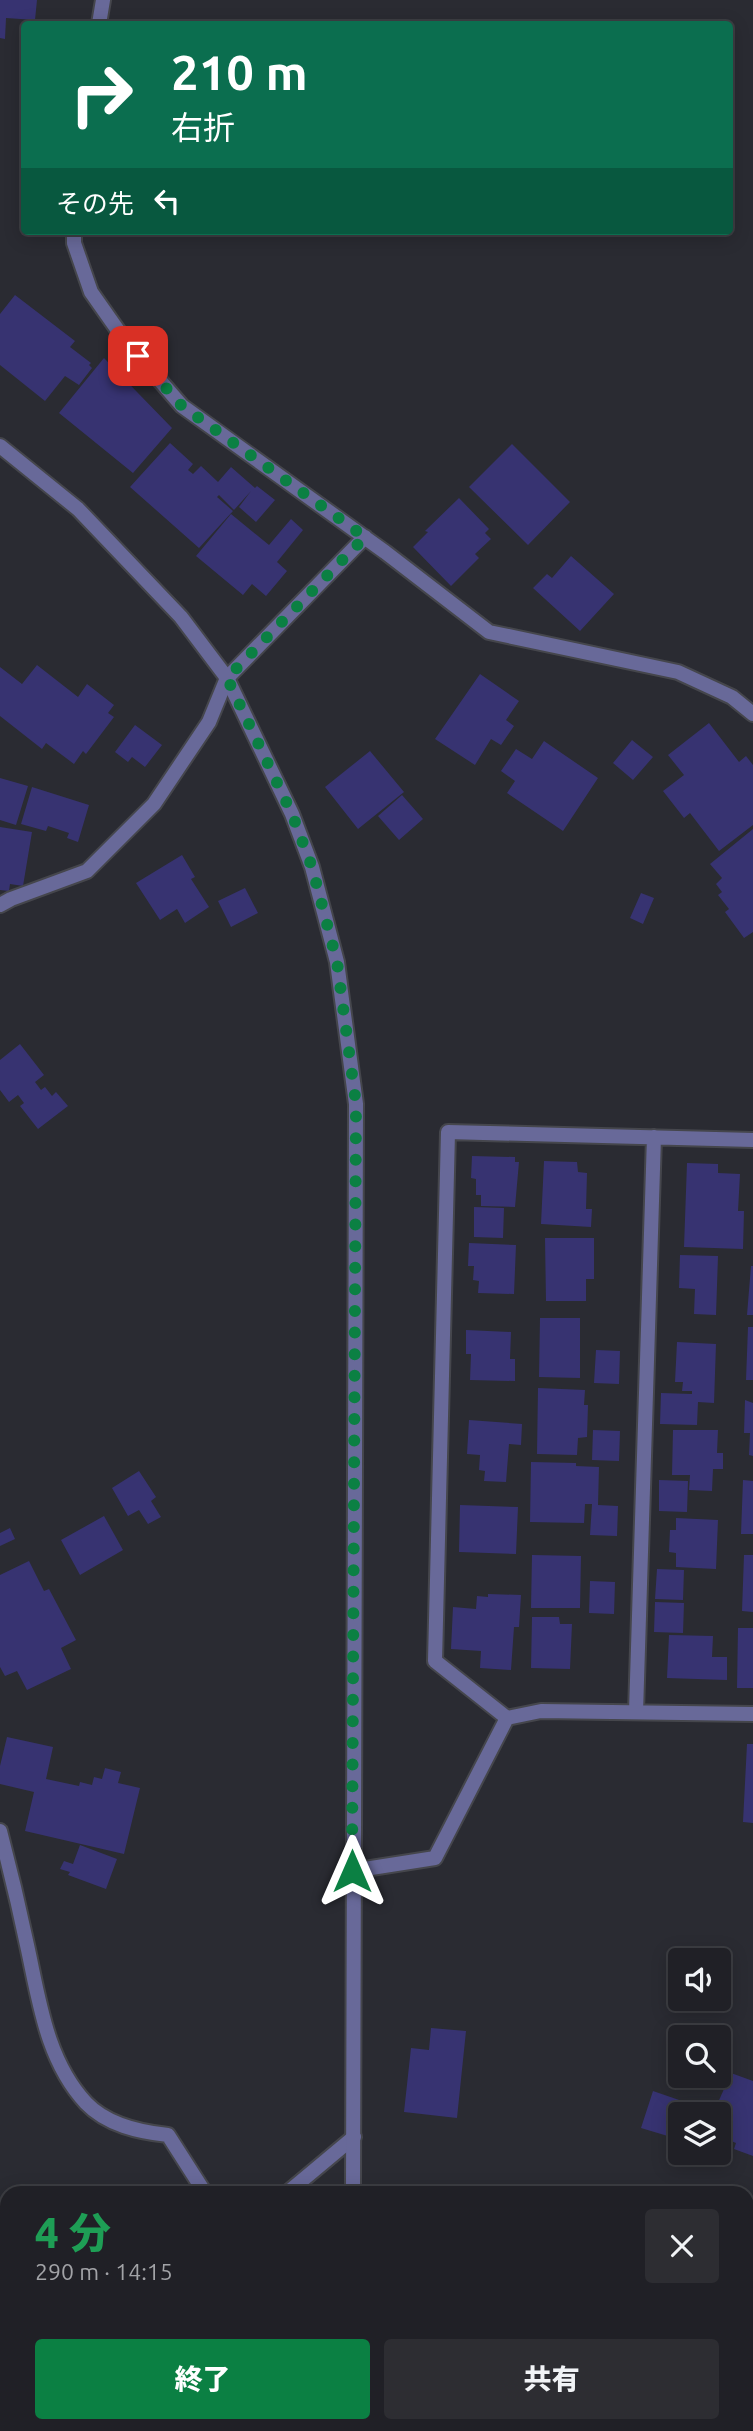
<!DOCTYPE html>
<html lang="ja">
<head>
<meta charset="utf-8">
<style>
	:root { --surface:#202026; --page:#2d2d32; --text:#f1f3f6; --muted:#a2a3a7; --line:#3d3e43; --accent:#0b8043 }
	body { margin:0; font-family:Ubuntu,"Noto Sans JP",sans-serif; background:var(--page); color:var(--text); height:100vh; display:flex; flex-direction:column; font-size:26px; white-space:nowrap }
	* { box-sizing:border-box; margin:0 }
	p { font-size:23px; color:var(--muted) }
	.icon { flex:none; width:38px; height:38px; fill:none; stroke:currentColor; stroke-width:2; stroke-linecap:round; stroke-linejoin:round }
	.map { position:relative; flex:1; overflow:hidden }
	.side { position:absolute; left:0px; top:2186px; width:754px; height:247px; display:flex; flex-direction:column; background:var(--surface); border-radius:21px 21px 0 0; box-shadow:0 4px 18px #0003,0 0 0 2px var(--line) }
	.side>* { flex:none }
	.banner { position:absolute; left:21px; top:21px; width:712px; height:214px; border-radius:7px; box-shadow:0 4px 18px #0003,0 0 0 2px var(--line); background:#0b6e4f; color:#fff; overflow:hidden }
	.tools { position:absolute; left:668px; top:1948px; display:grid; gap:14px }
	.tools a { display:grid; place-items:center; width:63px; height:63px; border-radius:7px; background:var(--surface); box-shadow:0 4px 18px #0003,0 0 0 2px var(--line); font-size:35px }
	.pin { position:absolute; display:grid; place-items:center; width:60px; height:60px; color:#fff; margin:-30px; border-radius:14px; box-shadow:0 4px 10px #0006 }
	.me { position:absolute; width:77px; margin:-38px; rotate:0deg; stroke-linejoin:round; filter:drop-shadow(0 0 5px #0008) }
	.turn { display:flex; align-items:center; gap:24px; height:147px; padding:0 35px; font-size:32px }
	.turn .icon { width:91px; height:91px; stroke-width:2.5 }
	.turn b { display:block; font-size:49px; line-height:60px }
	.then { display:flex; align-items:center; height:66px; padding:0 35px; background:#0003; gap:14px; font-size:26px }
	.round { display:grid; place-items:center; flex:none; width:74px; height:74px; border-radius:7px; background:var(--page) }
	.overview { display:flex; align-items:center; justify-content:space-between; height:119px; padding:0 35px }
	h1 { font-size:42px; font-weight:800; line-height:52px; color:#1e9e55 }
	.cta { display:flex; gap:14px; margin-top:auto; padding:14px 35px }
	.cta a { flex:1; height:80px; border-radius:7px; background:var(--accent); color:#fff; font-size:28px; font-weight:800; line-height:80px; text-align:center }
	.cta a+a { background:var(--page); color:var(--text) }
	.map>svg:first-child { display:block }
</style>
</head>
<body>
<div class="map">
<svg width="753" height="2431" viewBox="0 0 753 2431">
	<rect width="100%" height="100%" fill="#2a2b32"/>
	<path fill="#373371" d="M0,0H37L35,20L6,18L5,39L0,38Z
		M15,295L75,341L70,347L91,363L89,365L92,368L79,385L65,376L45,401L0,365V314Z
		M104,358L172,428L133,473L59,413Z
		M170,443L193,464L188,470L193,474L201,466L218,482L231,467L255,488L257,486L275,500L256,522L239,507L251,491L234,510L219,495L217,497L233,511L199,548L130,487Z
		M512,444L570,502L528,545L469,487Z
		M459,498L489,529L485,533L491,539L475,554L479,558L451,586L413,547L428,532L425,531Z
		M231,514L269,545L291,519L303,530L277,562L287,571L266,596L252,584L243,595L196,556Z
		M571,556L614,594L580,631L533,588L547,574L552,578Z
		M37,665L78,697L87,684L114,705L108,713L114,717L86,754L83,751L74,764L46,743L42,749L0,716V667L22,684Z
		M480,674L519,701L506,720L514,726L501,745L491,739L475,765L435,739Z
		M709,723L739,762L746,756L753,765V825L719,851L690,813L684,818L663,791L684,775L668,755Z
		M135,725L162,745L145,767L132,757L128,762L115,752Z
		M632,740L653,757L633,780L613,763Z
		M544,741L598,778L563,831L507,793L515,781L501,771L516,749L532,759Z
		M370,751L404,792L358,829L325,787Z
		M0,778L28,786L16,825L0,820Z
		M32,787L89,805L78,842L67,838L69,833L48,826L46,831L21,824Z
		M402,795L423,819L399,840L378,816Z
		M0,827L32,832L23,886L10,884L9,891L0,890Z
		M753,829V932L744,938L725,912L729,909L718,895L722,892L716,884L722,878L710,864Z
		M182,855L195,877L191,879L209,907L185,923L177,909L160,920L136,883Z
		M245,888L258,913L231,927L218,901Z
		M641,893L654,898L643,924L630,918Z
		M20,1044L44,1075L35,1082L41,1090L45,1087L52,1096L56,1092L68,1106L38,1129L20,1106L24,1103L18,1095L9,1102L0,1090V1060Z
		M472,1156L515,1157V1162H519L515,1207L481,1206V1195H476V1179L471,1178Z
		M544,1161L577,1162L578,1172L587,1173L586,1209H592L591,1227L541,1224Z
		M687,1163L718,1164V1173L740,1174L738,1211H744L743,1249L684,1247Z
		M474,1207L504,1208L503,1238L474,1237Z
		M545,1238H594V1279H586V1301H546Z
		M469,1243L516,1245L514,1294L478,1293L479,1281L473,1280L474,1266H468Z
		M680,1255L718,1256L716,1315L694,1314L695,1289L679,1288Z
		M751,1266H753V1315H747Z
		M540,1318H580V1378L539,1377Z
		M748,1327H753V1380H746Z
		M466,1330L511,1332L510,1359H515V1381L470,1380L471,1354H466Z
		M677,1342L716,1344L714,1403L698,1402L697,1425L660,1424L661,1393L692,1394V1391H682L683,1382H675Z
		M596,1350L620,1351L619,1384L594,1383Z
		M538,1388L585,1390L584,1405H588L587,1437L578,1438L577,1455L537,1454Z
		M745,1400L753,1403V1456L749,1455L750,1433H744Z
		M469,1420L522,1424L521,1445L509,1444L506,1482L484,1481L485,1471L479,1470L480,1455L467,1454Z
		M593,1430L620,1431L619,1461L592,1460Z
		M673,1430H718L717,1453H723V1469H713L712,1491L689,1490L690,1475H672Z
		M531,1462L576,1463V1466L599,1467L598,1505L618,1506L617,1536L590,1535L592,1504H585L584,1523L530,1522Z
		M139,1471L156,1497L151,1501L161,1517L148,1524L139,1510L128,1516L112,1488Z
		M659,1480L688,1481L687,1512L659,1511Z
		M743,1480L753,1481V1534H741Z
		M460,1505L518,1507L516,1554L459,1552Z
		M104,1516L123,1550L80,1575L61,1540Z
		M676,1518L718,1520L716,1569L676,1567V1553L669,1552L670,1530H676Z
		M10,1528L15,1539L0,1546V1533Z
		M532,1555L581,1556L580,1608H531Z
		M744,1555H753V1612L742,1611Z
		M29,1561L44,1591L49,1589L76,1640L61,1648L71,1669L27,1690L17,1671L5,1676L0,1667V1575Z
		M657,1569L684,1570L683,1600L655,1599Z
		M590,1581L615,1582L614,1614L589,1613Z
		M488,1594L521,1595L519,1627H514L511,1670L480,1668L481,1651L451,1649L453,1607L476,1609L477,1596L488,1597Z
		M655,1602L684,1603L683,1633L654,1632Z
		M532,1617H559L560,1624H572L570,1669L531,1668Z
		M738,1628H753V1688H737Z
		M669,1635L713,1636L712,1657H727V1680L667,1678Z
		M7,1737L53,1747L46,1779L79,1786L80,1782L92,1785L94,1777L102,1779L105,1768L121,1772L118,1783L140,1788L124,1854L25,1831L34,1792L0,1784V1766Z
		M747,1744H753V1823L743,1822Z
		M80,1845L117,1859L106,1889L68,1875L70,1872L60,1869L64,1861L73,1864Z
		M431,2028L466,2031L457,2118L404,2112L411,2048L429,2050Z
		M731,2073L753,2081V2156L734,2149L736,2143L719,2136V2114H713Z
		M653,2091L682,2101L671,2137L641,2128Z"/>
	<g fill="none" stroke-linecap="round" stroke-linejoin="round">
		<defs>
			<path id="minor" d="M99,24L103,0
				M74,231V243L91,292L124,339L182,406L385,552L489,632L678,672L732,697L753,714
				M0,905L11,899L87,871L154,804L209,722L227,678L365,537
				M753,1140L448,1132L435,1661L507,1718L541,1711L753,1714
				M636,1712L654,1137
				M0,1831C10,1869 19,1907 27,1945C39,1999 46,2060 86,2103C107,2125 139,2132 168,2135L205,2193
				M352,1871L435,1858L507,1718
				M287,2193L354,2137
				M267,2431L268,2426"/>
			<path id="tertiary" d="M0,446L78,509L181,617L227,678L292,814L312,867L337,962L356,1104L353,2193
				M349,2431V2426"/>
		</defs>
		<use href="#minor" stroke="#45464c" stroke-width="18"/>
		<use href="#tertiary" stroke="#45464c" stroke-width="18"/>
		<use href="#minor" stroke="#686999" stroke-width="14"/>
		<use href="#tertiary" stroke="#686999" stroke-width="14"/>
	</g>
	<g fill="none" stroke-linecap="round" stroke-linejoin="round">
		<path stroke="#0b8043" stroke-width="12" stroke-dasharray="0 21.6" d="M138,356L182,406L365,537L227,678L292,814L312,867L337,962L356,1104L352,1871"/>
	</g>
</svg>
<div class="tools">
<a><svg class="icon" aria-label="sound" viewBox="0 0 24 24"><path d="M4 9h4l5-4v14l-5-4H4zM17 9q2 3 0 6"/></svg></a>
<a><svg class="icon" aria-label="search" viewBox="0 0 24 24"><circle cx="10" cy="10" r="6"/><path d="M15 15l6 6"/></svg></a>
<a><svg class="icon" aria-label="layers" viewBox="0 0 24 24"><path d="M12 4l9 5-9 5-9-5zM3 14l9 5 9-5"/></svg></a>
</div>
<div class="pin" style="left:138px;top:356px;background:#d93025"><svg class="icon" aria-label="arrive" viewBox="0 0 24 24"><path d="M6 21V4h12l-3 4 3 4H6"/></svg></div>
<svg class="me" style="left:352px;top:1871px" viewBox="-20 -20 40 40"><path d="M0-17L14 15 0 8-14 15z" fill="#0b8043" stroke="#fff" stroke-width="4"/></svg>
<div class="banner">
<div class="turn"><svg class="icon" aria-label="right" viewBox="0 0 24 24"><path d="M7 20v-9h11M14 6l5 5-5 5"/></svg><div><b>210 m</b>右折</div></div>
<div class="then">その先<svg class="icon" aria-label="left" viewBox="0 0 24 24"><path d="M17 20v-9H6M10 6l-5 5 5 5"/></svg></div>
</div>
<section class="side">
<div class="overview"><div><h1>4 分</h1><p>290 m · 14:15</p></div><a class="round"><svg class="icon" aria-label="close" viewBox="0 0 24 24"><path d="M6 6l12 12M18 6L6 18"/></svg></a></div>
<div class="cta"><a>終了</a><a>共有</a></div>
</section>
</div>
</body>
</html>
